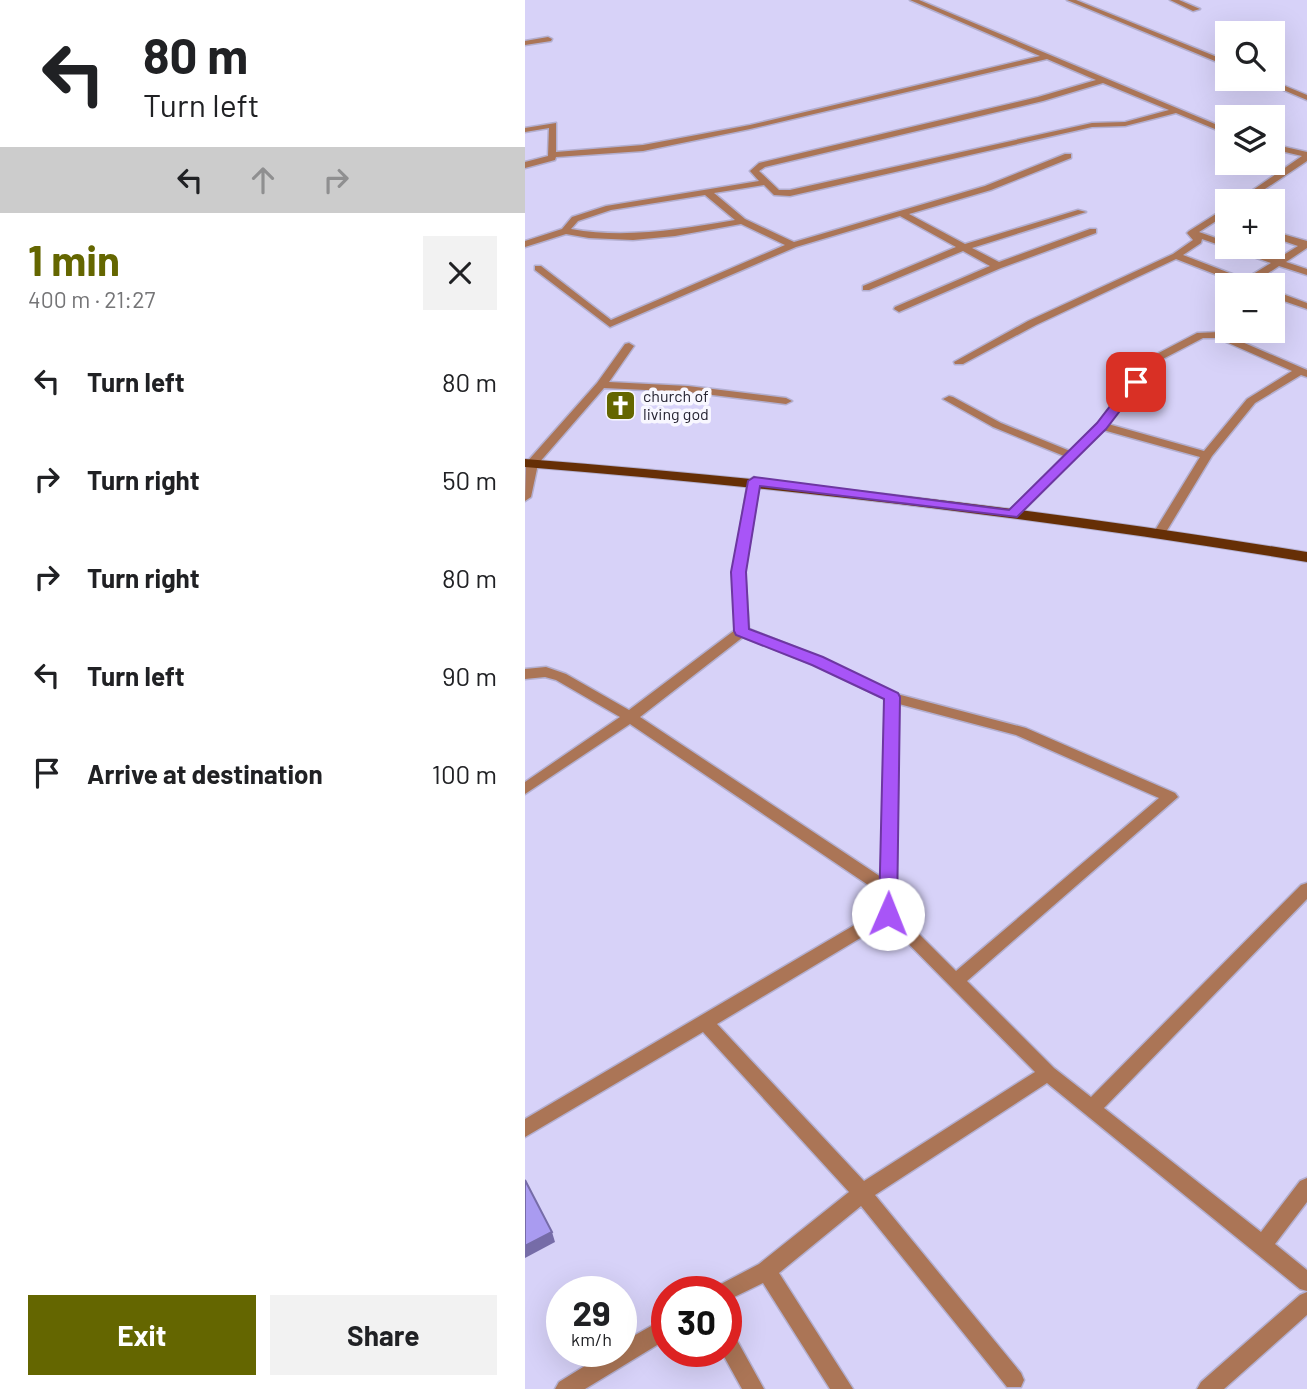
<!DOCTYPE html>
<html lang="en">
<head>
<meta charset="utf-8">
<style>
	:root { --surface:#fff; --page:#f2f2f2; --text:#202124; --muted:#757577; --accent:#646600 }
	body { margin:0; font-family:Barlow,sans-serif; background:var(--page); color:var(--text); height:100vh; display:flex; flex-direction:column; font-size:26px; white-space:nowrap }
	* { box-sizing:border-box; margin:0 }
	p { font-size:23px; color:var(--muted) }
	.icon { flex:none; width:38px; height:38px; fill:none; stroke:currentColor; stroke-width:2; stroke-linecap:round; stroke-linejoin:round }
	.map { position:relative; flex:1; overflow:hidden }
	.details { display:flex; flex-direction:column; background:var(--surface); width:525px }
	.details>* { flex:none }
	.guide { background:#fff; color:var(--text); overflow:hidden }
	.controls { position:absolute; left:690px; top:21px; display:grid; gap:14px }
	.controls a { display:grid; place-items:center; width:70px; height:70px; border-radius:0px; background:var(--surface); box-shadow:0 7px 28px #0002; font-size:35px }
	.speed { position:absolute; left:21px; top:1276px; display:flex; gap:14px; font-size:35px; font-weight:700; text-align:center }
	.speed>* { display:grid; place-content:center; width:91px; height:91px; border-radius:50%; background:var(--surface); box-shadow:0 7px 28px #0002; line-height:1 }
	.speed small { font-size:18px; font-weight:400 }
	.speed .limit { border:10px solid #d22; background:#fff; color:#111 }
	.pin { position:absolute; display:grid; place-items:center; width:60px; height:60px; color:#fff; margin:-30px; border-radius:14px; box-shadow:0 4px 10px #0006 }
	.me { position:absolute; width:77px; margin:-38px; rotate:1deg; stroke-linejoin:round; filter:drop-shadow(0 0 5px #0008) }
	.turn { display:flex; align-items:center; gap:24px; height:147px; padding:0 28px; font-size:32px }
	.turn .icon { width:91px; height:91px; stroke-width:2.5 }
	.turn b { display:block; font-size:49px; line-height:60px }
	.lanes { display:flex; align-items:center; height:66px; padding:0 28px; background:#0003; justify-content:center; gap:35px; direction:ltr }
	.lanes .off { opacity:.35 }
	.round { display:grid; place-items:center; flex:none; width:74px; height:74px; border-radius:0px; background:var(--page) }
	.summary { display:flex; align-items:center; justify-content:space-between; height:119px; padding:0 28px }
	h1 { font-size:42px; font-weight:700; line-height:52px; color:var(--accent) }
	.primary-button { display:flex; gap:14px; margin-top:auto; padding:14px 28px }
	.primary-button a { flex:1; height:80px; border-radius:0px; background:var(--accent); color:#fff; font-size:28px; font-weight:700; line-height:80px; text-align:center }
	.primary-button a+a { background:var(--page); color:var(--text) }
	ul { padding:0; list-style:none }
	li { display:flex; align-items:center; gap:21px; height:98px; padding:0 28px }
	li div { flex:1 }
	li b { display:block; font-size:26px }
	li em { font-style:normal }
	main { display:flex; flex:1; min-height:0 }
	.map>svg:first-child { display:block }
</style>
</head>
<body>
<main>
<section class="details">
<div class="guide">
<div class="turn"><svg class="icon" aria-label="left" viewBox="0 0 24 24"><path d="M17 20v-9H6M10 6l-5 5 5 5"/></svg><div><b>80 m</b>Turn left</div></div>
<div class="lanes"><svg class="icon" aria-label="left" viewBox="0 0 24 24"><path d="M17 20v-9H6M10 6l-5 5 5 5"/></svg><svg class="icon off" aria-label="ahead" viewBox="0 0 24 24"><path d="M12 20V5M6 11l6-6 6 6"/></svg><svg class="icon off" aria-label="right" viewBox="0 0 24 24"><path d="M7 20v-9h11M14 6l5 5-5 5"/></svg></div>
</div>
<div class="summary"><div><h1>1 min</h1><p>400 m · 21:27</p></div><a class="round"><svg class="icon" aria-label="close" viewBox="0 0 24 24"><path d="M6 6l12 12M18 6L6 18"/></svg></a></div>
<ul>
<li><svg class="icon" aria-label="left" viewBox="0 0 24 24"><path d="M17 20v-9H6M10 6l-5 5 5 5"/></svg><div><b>Turn left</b></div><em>80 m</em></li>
<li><svg class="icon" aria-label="right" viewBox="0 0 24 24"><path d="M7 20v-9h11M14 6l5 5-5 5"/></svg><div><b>Turn right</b></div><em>50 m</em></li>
<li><svg class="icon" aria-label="right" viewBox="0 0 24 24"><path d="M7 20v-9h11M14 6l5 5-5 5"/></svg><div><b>Turn right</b></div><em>80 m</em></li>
<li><svg class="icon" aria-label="left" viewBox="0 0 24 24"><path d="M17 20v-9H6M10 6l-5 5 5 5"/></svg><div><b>Turn left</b></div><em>90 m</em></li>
<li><svg class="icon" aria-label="arrive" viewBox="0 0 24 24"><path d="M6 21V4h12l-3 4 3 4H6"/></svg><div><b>Arrive at destination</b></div><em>100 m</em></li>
</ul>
<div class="primary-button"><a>Exit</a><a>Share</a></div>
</section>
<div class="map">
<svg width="782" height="1389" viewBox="0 0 782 1389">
	<rect width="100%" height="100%" fill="#d7d2f8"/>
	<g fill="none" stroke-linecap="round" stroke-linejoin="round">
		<defs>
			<path id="minor" d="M385,0H394L702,129V134L651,113L600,126L567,127L265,196L249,195L239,185L189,193L220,219L269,242L460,186L540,154H546V158L466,190L384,214L440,244L553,210L561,212L447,248L474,262L565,229H571V233L476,268L374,312L369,309L370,307L465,266L438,251L344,290H338V286L431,247L375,216L271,247L85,327L10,270V266H16L86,320L260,245L216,224L150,236L108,240L64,238L41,234L0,247V241L37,229L47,217L81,206L234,181L225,171L234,163L513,97L571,80L522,59L225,129L118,151L31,157L30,160L0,168V162L23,156L24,128L0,132V128L31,123V152L118,145L225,125L515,56ZM578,83L644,110L600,122L567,123L265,190H254L234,171L240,167L518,101ZM180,195L210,220C155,229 102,239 46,229L53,221L86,210Z
				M542,0H551L702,61V66Z
				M645,0H654L675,9L668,11Z
				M23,37L27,39L26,41L0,45V41Z
				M733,79H743L782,95V100Z
				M747,144L782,152V161L722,201H712L777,156L747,149Z
				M702,207V214L674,232L702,242V247H716L752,259L773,246L747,237V231L782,241V248L761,262L782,269V275L754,266L728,283L731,285H718L651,259L511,325L438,364H430L429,362L503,321L648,254L668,240L662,233L664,231ZM677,239L746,263L720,279L658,255L676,243Z
				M747,290L782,303V309L747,297Z
				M694,332L782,370V377L776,375L730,403L687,456L641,532L635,536L629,532L675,457L578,430L492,517H484L482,514L484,511L539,456L468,427L418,399L424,396L428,397L476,423L545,451L572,424L624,358L672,333ZM678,338H692L767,371L722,399L679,451L583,424L632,362Z
				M104,343L109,346L84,382L163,386L261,398L267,401L261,404L163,392L79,388L13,464L6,497L0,501L1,463L72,383L100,344Z
				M229,477L235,481L220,572L224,629L297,658L372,694L501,728L650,793L653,797L442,981L529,1068L566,1097L776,885L782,883V899L579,1108L736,1232L775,1181L782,1178V1202L750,1244L782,1270V1291L775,1289L522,1083L350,1195L496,1373L499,1380L496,1387H482L336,1206L254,1273L328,1389H305L238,1283L201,1301V1292H191L194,1285L234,1264L324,1192L178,1032L0,1137V1119L355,910V893L105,724L0,794V782L95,717L31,680L20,677L0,679V669L21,667L41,674L104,710L210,630L208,572L223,481ZM218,637L287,664L360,699L356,877L115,717ZM374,704L491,735L634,798L431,971L371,911ZM362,922L510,1072L339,1181L192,1024Z
				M782,1292V1315L699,1389H672L676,1382L775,1295Z
				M142,1317V1339L60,1389H30L34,1382L84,1351H96V1343Z
				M201,1330L208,1333L239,1389H217L196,1351H201Z"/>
			<path id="primary" d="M0,459C262,479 522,510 782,552V562C522,519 262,488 0,467Z"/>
		</defs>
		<use href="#minor" stroke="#b3afd0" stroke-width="3"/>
		<use href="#primary" stroke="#b3afd0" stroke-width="2"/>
		<use href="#minor" fill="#ab7556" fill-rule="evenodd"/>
		<use href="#primary" fill="#662f06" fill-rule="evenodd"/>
	</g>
	<path fill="#766ca8" d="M27,1232L30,1242L0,1258V1246Z"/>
	<path fill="#a99bf0" stroke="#766ca8" stroke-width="2" d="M0,1180L27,1232L0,1246Z"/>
	<path fill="#a855f7" stroke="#6d37a1" stroke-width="2" d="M611,378L617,382L581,429L492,517L235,486L221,572L224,629L298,657L373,693L375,697L372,914L369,919H356L354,914L359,699L287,665L211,635L209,631L206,572L223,481L229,477L484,510L572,423L606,379Z"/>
	<defs>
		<symbol id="church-square" viewBox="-11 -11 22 22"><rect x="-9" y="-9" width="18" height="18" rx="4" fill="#646600" stroke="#f8f7ff"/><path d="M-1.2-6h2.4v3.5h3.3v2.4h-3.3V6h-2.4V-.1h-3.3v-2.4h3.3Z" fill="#fff"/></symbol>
	</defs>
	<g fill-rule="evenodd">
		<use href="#church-square" x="78" y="388" width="35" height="35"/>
	</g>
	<g text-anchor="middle" stroke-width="7" stroke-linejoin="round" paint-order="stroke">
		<g font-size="16" fill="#252331" stroke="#f8f7ff" text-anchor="start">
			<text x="118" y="402">church of<tspan x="118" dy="18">living god</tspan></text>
		</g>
	</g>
</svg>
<div class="controls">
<a><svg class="icon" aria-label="search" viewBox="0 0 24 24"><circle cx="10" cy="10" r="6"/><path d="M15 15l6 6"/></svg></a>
<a><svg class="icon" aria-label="layers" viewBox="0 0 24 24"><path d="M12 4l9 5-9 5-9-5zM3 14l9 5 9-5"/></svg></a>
<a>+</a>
<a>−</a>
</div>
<div class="speed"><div>29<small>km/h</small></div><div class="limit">30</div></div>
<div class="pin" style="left:611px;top:382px;background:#d93025"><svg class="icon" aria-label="arrive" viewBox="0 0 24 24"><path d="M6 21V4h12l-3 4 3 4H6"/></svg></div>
<svg class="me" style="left:363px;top:914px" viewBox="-20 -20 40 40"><circle r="19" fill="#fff"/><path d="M0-13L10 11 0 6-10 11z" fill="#a855f7"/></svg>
</div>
</main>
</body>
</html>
